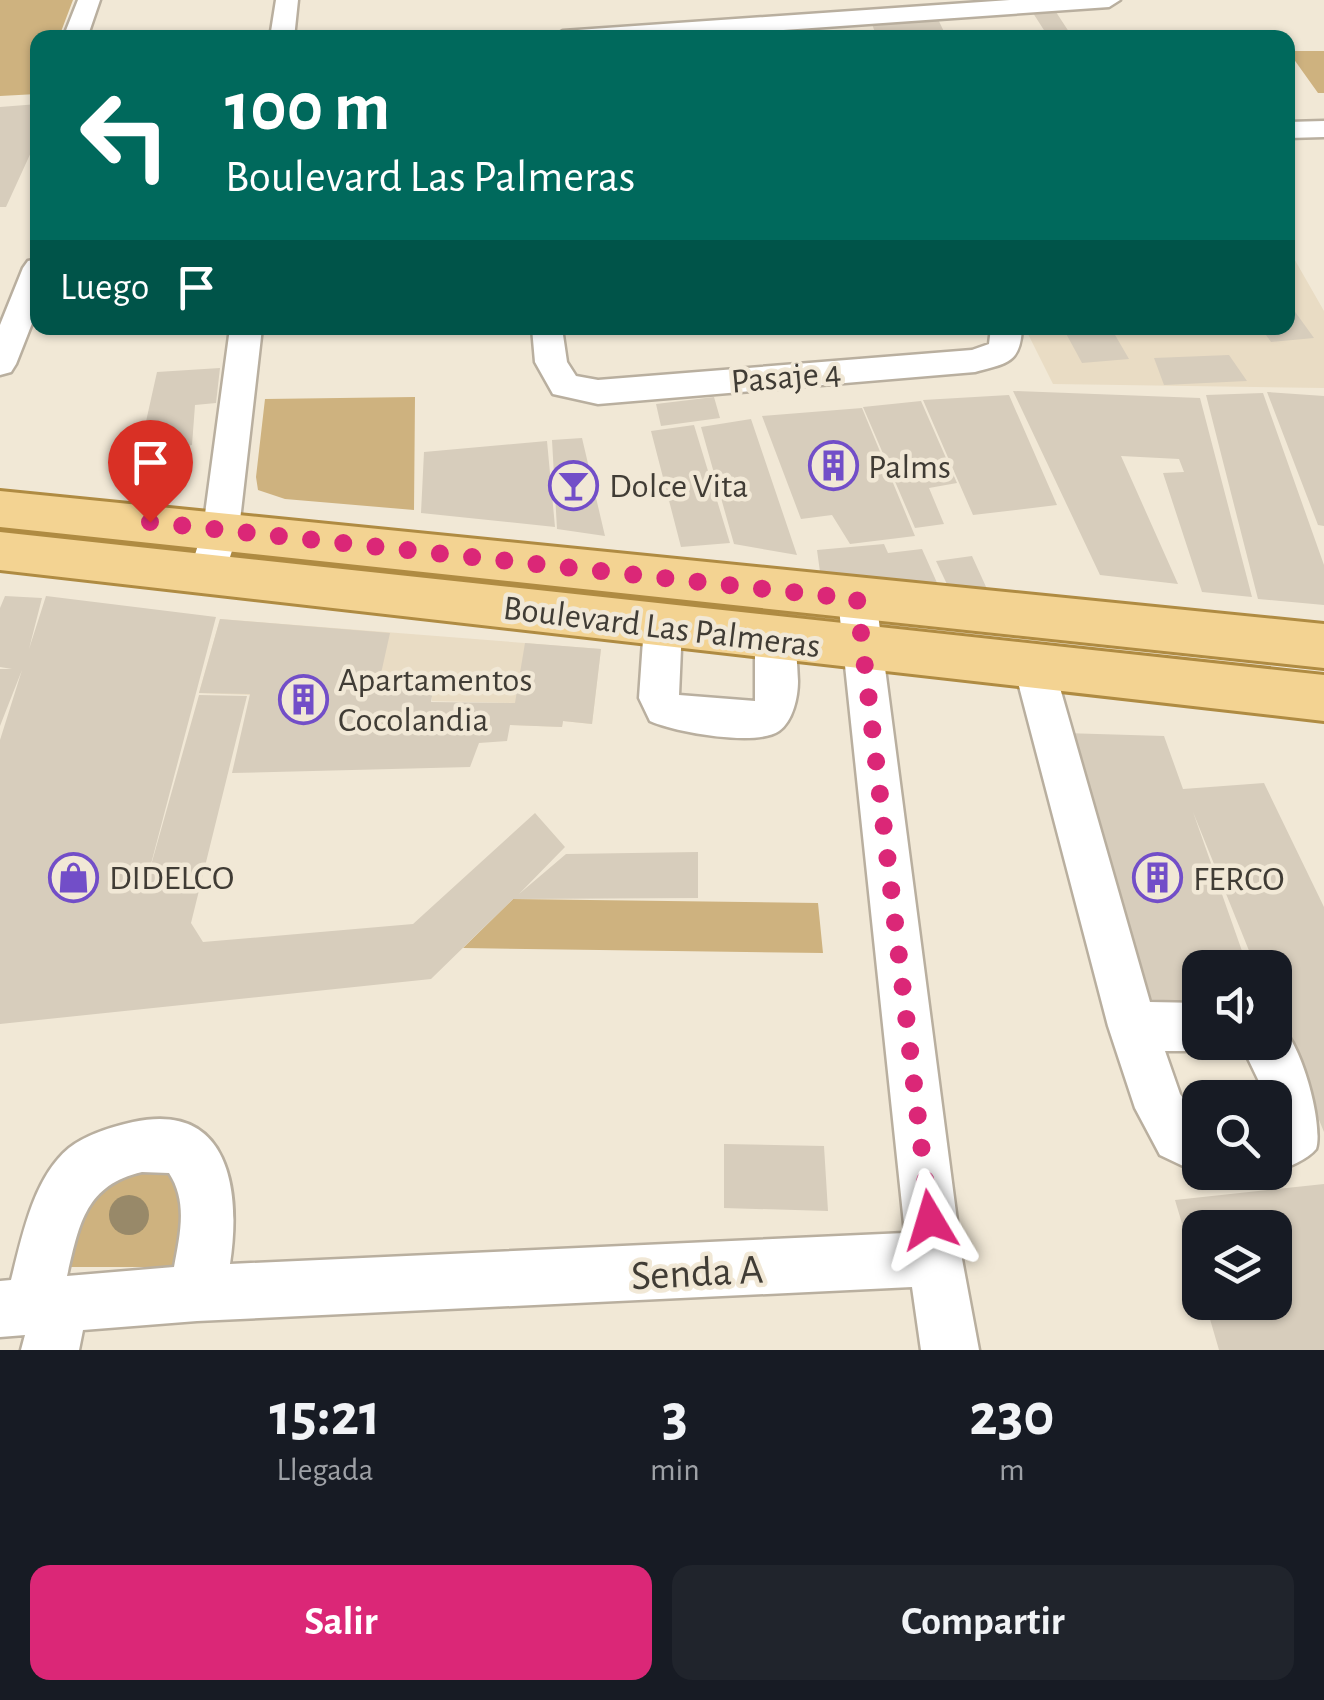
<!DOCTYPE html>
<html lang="es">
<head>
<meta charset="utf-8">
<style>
	:root { --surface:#171b24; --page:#20242c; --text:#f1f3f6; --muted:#9ea1a6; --accent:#db2777 }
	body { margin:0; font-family:"Alegreya Sans",sans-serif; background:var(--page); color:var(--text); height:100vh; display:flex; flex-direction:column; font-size:38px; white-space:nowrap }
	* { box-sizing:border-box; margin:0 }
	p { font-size:32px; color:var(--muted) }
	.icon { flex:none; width:55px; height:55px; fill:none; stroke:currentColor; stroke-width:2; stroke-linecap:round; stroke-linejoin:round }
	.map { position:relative; height:1350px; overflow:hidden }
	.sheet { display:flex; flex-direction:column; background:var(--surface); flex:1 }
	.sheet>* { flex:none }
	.guide { position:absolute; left:30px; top:30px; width:1265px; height:305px; border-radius:20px; box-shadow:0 2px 8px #0004; background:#00695c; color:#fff; overflow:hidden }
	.fabs { position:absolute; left:1182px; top:950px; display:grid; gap:20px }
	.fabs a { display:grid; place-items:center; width:110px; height:110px; border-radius:20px; background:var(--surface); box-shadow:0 2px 8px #0004; font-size:50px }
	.pin { position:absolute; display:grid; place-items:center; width:85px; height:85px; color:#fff; margin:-102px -42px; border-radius:50% 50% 50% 0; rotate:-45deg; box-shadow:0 0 10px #0007 }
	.pin .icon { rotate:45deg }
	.me { position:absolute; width:110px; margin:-55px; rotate:353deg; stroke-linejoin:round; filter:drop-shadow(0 0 8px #0008) }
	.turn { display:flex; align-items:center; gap:35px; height:210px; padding:0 30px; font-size:45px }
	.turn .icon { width:130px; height:130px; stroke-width:2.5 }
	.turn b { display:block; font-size:70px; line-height:85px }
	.then { display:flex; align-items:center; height:95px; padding:0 30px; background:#0003; gap:20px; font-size:38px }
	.eta { display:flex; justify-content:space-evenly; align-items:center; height:170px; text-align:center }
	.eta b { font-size:60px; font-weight:600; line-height:70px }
	.primary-button { display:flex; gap:20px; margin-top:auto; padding:20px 30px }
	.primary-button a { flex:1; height:115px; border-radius:20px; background:var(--accent); color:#fff; font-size:40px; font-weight:600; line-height:115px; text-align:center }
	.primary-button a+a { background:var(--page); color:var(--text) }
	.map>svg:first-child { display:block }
</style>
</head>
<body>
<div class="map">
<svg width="1324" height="1350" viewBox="0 0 1324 1350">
	<rect width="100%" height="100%" fill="#f1e8d6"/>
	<path fill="#e9dcc4" d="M1288,248L1324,311V388L1053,384L1025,328H1288Z
		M220,619L601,649L592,724L563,721L562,727L511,725L514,703L432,701V690L380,687L376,700L199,693Z"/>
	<path fill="#ceb27f" d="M0,0H73L59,37L38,38L37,94L0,96Z
		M1288,51H1324V93H1318Z
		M415,397L414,510L285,499L258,490L256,477L265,399Z
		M513,899L818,903L823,953L463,948Z
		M99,1171L184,1172L182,1267H61Z"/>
	<path fill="#d7cdbc" d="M1056,12L1073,38H1049L1033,13Z
		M936,15L947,38H877L872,24Z
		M38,104V137L6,207H0V107Z
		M1288,302L1314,338L1271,342L1261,328H1288Z
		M1063,328H1111L1129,359L1082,363Z
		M1229,355L1247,381L1164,385L1154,358Z
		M220,368L216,403L195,405L192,445L139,453L157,372Z
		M1013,391L1200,398L1252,597L1202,592L1163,473L1184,472L1179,459L1121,456L1178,584L1100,575Z
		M1267,392L1324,396V526L1318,525Z
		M1263,393L1324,565V605L1258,599L1206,395Z
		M1009,395L1057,505L973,515L923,400Z
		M714,397L720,418L661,426L656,404Z
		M921,401L957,483L929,488L944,524L915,528L863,407Z
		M862,408L915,536L850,544L832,515L801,519L762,416Z
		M751,419L797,555L734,544L701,427Z
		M694,425L730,543L681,547L651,431Z
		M582,438L605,536L557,529L552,440Z
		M547,441L555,527L421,513L424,452Z
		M884,544L888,553L922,549L942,594L826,577L820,572L817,550Z
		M972,556L992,600L953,597L936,561Z
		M5,596L42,598L29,649L46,596L216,617L146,883L199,695L247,696L191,923L203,942L413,924L535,813L565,847L519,894L566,854L698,852V898L513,899L431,979L0,1024V740L22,670L0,726V669H12L0,667V608Z
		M220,619L390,633L378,687L433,690L431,702L515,703L525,643L601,649L592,724L563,721L562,727L510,725L507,741L479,743L470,767L232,773L250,694L199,693Z
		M1064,733L1164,736L1183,789L1264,783L1324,907V1132L1275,1013V968H1256L1193,812L1248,968H1200V1010H1136Z
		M724,1144L824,1146L828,1211L724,1208Z
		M1324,1184V1350H1219L1205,1302H1275V1228H1200L1199,1281L1175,1200Z"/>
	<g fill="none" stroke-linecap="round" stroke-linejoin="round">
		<defs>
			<path id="minor" d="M78,0H100L87,38H63Z
				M276,0H298L294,38H270Z
				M1010,0H1120L1109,7L672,38H551L563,31Z
				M1324,121V137L1288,138V122Z
				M38,259V308L16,364L11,372L0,375V325L23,268L28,261Z
				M230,328H262L239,529L221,585L208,589L195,585L189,574L203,529Z
				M532,328H562L567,362L576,376L598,380L972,350L989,344L991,328H1022C1020,364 1007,363 975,372L598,404L553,394L535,362Z
				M857,583L870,588L876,599L962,1259L979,1350H921L912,1287L197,1321L83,1330L79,1350H21L25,1335L0,1337V1281L11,1280C22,1237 33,1178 69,1148C87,1134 111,1127 133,1122C230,1101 241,1191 230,1264L905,1233L838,599L844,588ZM142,1172L169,1173C188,1202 180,1234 174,1267L67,1276C79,1225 85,1185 142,1172Z
				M663,610L677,615L682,626L679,695L755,701V639L761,627L775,623L789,627C797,643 797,663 798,681C798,697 793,721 779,731C756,747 674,732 650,721L639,698L644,626L649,615Z
				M1034,650L1048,655L1054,667L1150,1002L1200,1003V1042H1218L1200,1051H1165L1180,1094L1200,1121V1172H1204L1200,1174L1160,1155L1135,1108L1108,1026L1014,667L1020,655Z
				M1275,1022C1300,1034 1324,1125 1316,1149C1307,1160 1288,1167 1275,1172V1098H1267L1240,1042H1275Z"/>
			<path id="major" d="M0,491L1324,624V668L0,527Z
				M0,532L1324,675V721L0,570Z"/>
		</defs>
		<use href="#minor" stroke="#b9af9f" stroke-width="5"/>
		<use href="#major" stroke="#af8b42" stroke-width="6"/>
		<use href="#minor" fill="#fff" fill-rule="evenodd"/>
		<use href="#major" fill="#f3d392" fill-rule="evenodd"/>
	</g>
	<circle fill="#988969" cx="129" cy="1215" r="20"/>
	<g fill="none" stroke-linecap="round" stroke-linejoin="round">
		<path stroke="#db2777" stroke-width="18" stroke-dasharray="0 32.4" d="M150,522L857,599L930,1220"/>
	</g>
	<defs>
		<symbol id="building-ring" viewBox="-11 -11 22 22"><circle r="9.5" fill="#f1e8d6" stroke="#724ec8" stroke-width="1.5"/><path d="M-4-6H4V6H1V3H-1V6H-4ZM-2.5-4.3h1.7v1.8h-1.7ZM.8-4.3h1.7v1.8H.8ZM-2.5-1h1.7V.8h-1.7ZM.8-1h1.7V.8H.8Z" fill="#724ec8"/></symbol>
		<symbol id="bar-ring" viewBox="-11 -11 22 22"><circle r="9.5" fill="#f1e8d6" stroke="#724ec8" stroke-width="1.5"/><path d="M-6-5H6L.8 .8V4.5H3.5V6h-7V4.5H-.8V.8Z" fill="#724ec8"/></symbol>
		<symbol id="shop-ring" viewBox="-11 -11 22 22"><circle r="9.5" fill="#f1e8d6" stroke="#724ec8" stroke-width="1.5"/><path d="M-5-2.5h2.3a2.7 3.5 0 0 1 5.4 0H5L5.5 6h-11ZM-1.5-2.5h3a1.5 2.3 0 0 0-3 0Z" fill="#724ec8"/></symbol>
	</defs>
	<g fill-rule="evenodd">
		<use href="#building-ring" x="806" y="438" width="55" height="55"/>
		<use href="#bar-ring" x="546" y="458" width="55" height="55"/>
		<use href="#building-ring" x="276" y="672" width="55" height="55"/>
		<use href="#shop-ring" x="46" y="850" width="55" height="55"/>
		<use href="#building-ring" x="1130" y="850" width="55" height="55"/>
	</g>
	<g text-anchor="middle" stroke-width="9" stroke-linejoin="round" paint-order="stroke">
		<g font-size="35" fill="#403c35" stroke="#f1e8d6">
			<text transform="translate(786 376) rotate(-5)" y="12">Pasaje 4</text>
			<text transform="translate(662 626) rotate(7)" y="12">Boulevard Las Palmeras</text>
		</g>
		<g font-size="35" fill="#403c35" stroke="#f1e8d6" text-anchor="start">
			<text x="868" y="478">Palms</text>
			<text x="609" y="497">Dolce Vita</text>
			<text x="338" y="691">Apartamentos<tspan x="338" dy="40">Cocolandia</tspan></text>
			<text x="109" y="889">DIDELCO</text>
			<text x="1193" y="890">FERCO</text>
		</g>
		<g font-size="42" fill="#403c35" stroke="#f1e8d6">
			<text transform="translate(697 1271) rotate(-3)" y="15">Senda A</text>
		</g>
	</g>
</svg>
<div class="fabs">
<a><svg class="icon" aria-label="sound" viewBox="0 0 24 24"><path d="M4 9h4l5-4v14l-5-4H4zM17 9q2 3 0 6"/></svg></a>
<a><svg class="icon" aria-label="search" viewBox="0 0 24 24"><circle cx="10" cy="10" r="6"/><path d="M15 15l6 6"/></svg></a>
<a><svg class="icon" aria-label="layers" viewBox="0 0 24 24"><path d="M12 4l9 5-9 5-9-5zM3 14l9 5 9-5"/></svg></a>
</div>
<div class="pin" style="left:150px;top:522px;background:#d93025"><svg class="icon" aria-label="arrive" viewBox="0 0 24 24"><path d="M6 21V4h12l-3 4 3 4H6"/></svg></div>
<svg class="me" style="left:930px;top:1220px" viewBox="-20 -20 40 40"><path d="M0-17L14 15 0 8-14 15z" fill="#db2777" stroke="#fff" stroke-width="4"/></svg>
<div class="guide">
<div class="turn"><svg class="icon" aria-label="left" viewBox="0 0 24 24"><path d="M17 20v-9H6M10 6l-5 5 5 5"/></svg><div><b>100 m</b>Boulevard Las Palmeras</div></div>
<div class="then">Luego<svg class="icon" aria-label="arrive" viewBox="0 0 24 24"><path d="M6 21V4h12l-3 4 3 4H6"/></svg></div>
</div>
</div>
<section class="sheet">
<div class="eta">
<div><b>15:21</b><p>Llegada</p></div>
<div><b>3</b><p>min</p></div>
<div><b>230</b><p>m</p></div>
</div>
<div class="primary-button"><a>Salir</a><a>Compartir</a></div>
</section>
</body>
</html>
